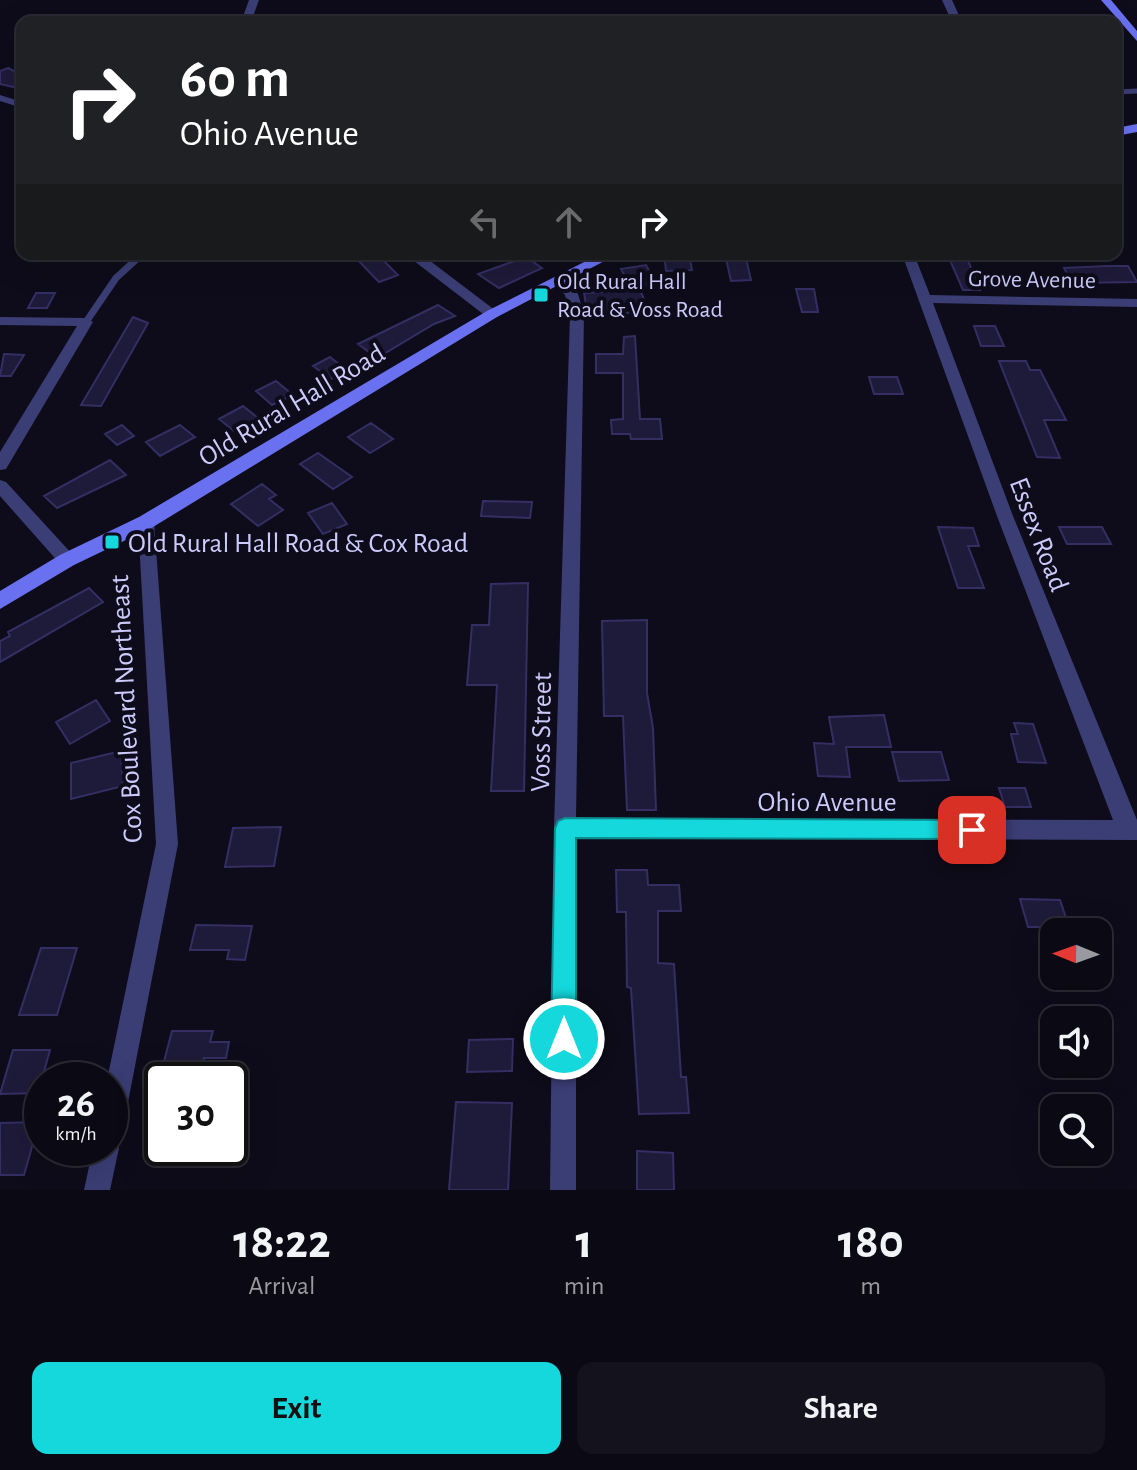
<!DOCTYPE html>
<html lang="en">
<head>
<meta charset="utf-8">
<style>
	:root { --surface:#0a0914; --page:#13121d; --text:#f1f3f6; --muted:#999aa0; --line:#2a2a34; --accent:#14d8dc }
	body { margin:0; font-family:"Alegreya Sans",sans-serif; background:var(--page); color:var(--text); height:100vh; display:flex; flex-direction:column; font-size:30px; white-space:nowrap }
	* { box-sizing:border-box; margin:0 }
	p { font-size:26px; color:var(--muted) }
	.icon { flex:none; width:44px; height:44px; fill:none; stroke:currentColor; stroke-width:2; stroke-linecap:round; stroke-linejoin:round }
	.map { position:relative; height:1190px; overflow:hidden }
	.drawer { display:flex; flex-direction:column; background:var(--surface); flex:1 }
	.drawer>* { flex:none }
	.banner { position:absolute; left:16px; top:16px; width:1106px; height:244px; border-radius:16px; box-shadow:0 8px 32px #0002,0 0 0 2px var(--line); background:#202124; color:#fff; overflow:hidden }
	.needle { width:52px; rotate:271deg }
	.controls { position:absolute; left:1040px; top:918px; display:grid; gap:16px }
	.controls a { display:grid; place-items:center; width:72px; height:72px; border-radius:16px; background:var(--surface); box-shadow:0 8px 32px #0002,0 0 0 2px var(--line); font-size:40px }
	.speed { position:absolute; left:24px; top:1062px; display:flex; gap:16px; font-size:40px; font-weight:700; text-align:center }
	.speed>* { display:grid; place-content:center; width:104px; height:104px; border-radius:50%; background:var(--surface); box-shadow:0 8px 32px #0002,0 0 0 2px var(--line); line-height:1 }
	.speed small { font-size:20px; font-weight:400 }
	.speed .limit { border:4px solid #111; border-radius:12px; background:#fff; color:#111 }
	.pin { position:absolute; display:grid; place-items:center; width:68px; height:68px; color:#fff; margin:-34px; border-radius:16px; box-shadow:0 4px 12px #0006 }
	.me { position:absolute; width:88px; margin:-44px; rotate:0deg; stroke-linejoin:round; filter:drop-shadow(0 0 6px #0008) }
	.turn { display:flex; align-items:center; gap:28px; height:168px; padding:0 32px; font-size:36px }
	.turn .icon { width:104px; height:104px; stroke-width:2.5 }
	.turn b { display:block; font-size:56px; line-height:68px }
	.lanes { display:flex; align-items:center; height:76px; padding:0 32px; background:#0003; justify-content:center; gap:40px; direction:ltr }
	.lanes .off { opacity:.35 }
	.eta { display:flex; justify-content:space-evenly; align-items:center; height:136px; text-align:center }
	.eta b { font-size:48px; font-weight:700; line-height:56px }
	.cta { display:flex; gap:16px; margin-top:auto; padding:16px 32px }
	.cta a { flex:1; height:92px; border-radius:16px; background:var(--accent); color:#111; font-size:32px; font-weight:700; line-height:92px; text-align:center }
	.cta a+a { background:var(--page); color:var(--text) }
	.map>svg:first-child { display:block }
</style>
</head>
<body>
<div class="map">
<svg width="1137" height="1190" viewBox="0 0 1137 1190">
	<rect width="100%" height="100%" fill="#0e0c1a"/>
	<path fill="#1e1a39" stroke="#352e63" stroke-width="2" d="M8,68L22,75V89L0,84V71Z
		M352,254H377L398,275L379,282Z
		M664,254H689L692,270L666,271Z
		M725,254H745L751,280L731,281Z
		M526,257L542,268L499,288L478,274Z
		M949,258H967L980,290H963Z
		M646,265L656,283L630,287L621,269Z
		M1107,266H1128L1137,282L1072,283L1064,268Z
		M796,289H814L818,312H802Z
		M640,290L649,311L588,317L584,293Z
		M36,293H55L47,308H28Z
		M438,305L455,316L434,324L377,358L358,344Z
		M133,317L148,323L101,406L81,405Z
		M974,326H995L1004,346H981Z
		M635,336L640,419H660L662,439H631L630,434H612L611,420L623,419V373H596V354H623L624,337Z
		M4,354L24,355L11,376H0Z
		M330,357L348,371L331,379L313,366Z
		M999,361H1026L1030,370H1040L1066,420H1044L1060,458L1037,457Z
		M869,377H897L903,394H874Z
		M276,381L293,395L272,405L256,391Z
		M243,406L258,418L234,431L219,419Z
		M371,423L393,439L370,453L348,437Z
		M122,425L134,436L117,445L105,434Z
		M180,425L195,437L160,456L146,442Z
		M318,453L352,477L333,489L300,464Z
		M110,460L126,475L57,508L44,496Z
		M262,484L276,495L269,499L283,510L258,526L231,504Z
		M483,501L532,502L530,518L481,516Z
		M332,503L347,524L323,534L308,513Z
		M938,527L973,528L979,546H968L984,588H958Z
		M1059,527H1102L1111,544H1067Z
		M528,583L524,791H491L497,685H467L472,625H489L491,584Z
		M89,588L103,602L0,662V641L10,636L8,632Z
		M647,620V693L653,728L656,810H627L623,716H604L602,621Z
		M96,700L110,721L70,744L56,722Z
		M884,715L891,747H846L850,777L818,776L814,743L834,744L829,717Z
		M1014,723L1033,724L1046,763L1018,762L1011,734H1018Z
		M121,751L123,786L71,799V763Z
		M892,752H941L949,780L899,781Z
		M999,788H1025L1031,807H1005Z
		M281,827L274,866L225,867L233,828Z
		M616,870H647L648,885H679L681,911H658V963L674,964L681,1077H686L689,1113L639,1114L631,988L627,987L626,912H617Z
		M1020,899L1060,900L1069,927H1028Z
		M196,925L252,926L245,960L227,959L229,950H190Z
		M41,948H77L57,1015H19Z
		M172,1031H213L210,1042H229L226,1058H204L202,1069H162Z
		M513,1039L512,1071L467,1072L469,1040Z
		M13,1050H50L38,1093L0,1094Z
		M456,1102L512,1103L508,1190H449Z
		M39,1122L24,1175H0V1123Z
		M637,1151L673,1153L674,1190H637Z"/>
	<g fill="none" stroke-linecap="round" stroke-linejoin="round">
		<path stroke="#3b3e75" stroke-width="5" d="M1116,92L1137,91"/>
		<path stroke="#3b3e75" stroke-width="7" d="M86,322L116,278L140,256"/>
		<path fill="#3b3e75" fill-rule="evenodd" d="M942,0H952L962,22H952Z
			M0,95L22,102V108L0,101Z
			M902,254H914L930,295L1137,299V307L933,303L1013,516L1137,820V840L576,838V1190H550L554,828L570,315L565,295L552,281L554,278H564L578,294L584,315L576,818L1113,820L997,516Z
			M0,317L86,318L93,322L6,469L0,470V452L77,326L0,325Z
			M0,480L6,482L73,555L76,560L73,565H61L0,496Z
			M146,516L154,522L178,844L123,1128L115,1139L119,1148L110,1190H84L93,1148H110V1080H107L156,844L138,522Z"/>
		<path fill="#3b3e75" fill-rule="evenodd" d="M249,0H259L251,22H241Z
			M405,254H421L500,314L497,317H487Z"/>
		<path fill="#6a71f1" fill-rule="evenodd" d="M1101,0H1111L1137,31V41Z
			M1137,124V132L1116,136V128Z
			M600,254H618L497,317L153,527L74,565L0,609V591L60,555L139,517L487,311Z"/>
	</g>
	<path fill="#14d8dc" stroke="#0d8c8f" stroke-width="2" d="M565,818L972,820L979,823L982,830L979,837L972,839L576,838V1039L573,1048L564,1052L555,1048L551,1039L555,828L558,821Z"/>
	<g fill="#14d8dc" stroke="#0e0c1a" stroke-width="3">
		<rect x="533" y="287" width="16" height="16" rx="4"/>
		<rect x="104" y="534" width="16" height="16" rx="4"/>
	</g>
	<g text-anchor="middle" stroke-width="8" stroke-linejoin="round" paint-order="stroke">
		<g font-size="24" fill="#cccafa" stroke="#0e0c1a">
			<text transform="translate(1032 279) rotate(1)" y="8">Grove Avenue</text>
		</g>
		<g font-size="24" fill="#cccafa" stroke="#0e0c1a" text-anchor="start">
			<text x="557" y="289">Old Rural Hall<tspan x="557" dy="28">Road &amp; Voss Road</tspan></text>
		</g>
		<g font-size="28" fill="#cccafa" stroke="#0e0c1a">
			<text transform="translate(291 404) rotate(-31)" y="10">Old Rural Hall Road</text>
			<text transform="translate(1040 534) rotate(69)" y="10">Essex Road</text>
			<text transform="translate(125 709) rotate(-93)" y="10">Cox Boulevard Northeast</text>
			<text transform="translate(540 732) rotate(-89)" y="10">Voss Street</text>
			<text x="827" y="811">Ohio Avenue</text>
		</g>
		<g font-size="28" fill="#cccafa" stroke="#0e0c1a" text-anchor="start">
			<text x="128" y="552">Old Rural Hall Road &amp; Cox Road</text>
		</g>
	</g>
</svg>
<div class="controls">
<a><svg class="needle" viewBox="-14 -14 28 28"><path d="M0-13l5 13h-10z" fill="#e53935"/><path d="M0 13l5-13h-10z" fill="#999aa0"/></svg></a>
<a><svg class="icon" aria-label="sound" viewBox="0 0 24 24"><path d="M4 9h4l5-4v14l-5-4H4zM17 9q2 3 0 6"/></svg></a>
<a><svg class="icon" aria-label="search" viewBox="0 0 24 24"><circle cx="10" cy="10" r="6"/><path d="M15 15l6 6"/></svg></a>
</div>
<div class="speed"><div>26<small>km/h</small></div><div class="limit">30</div></div>
<div class="pin" style="left:972px;top:830px;background:#d93025"><svg class="icon" aria-label="arrive" viewBox="0 0 24 24"><path d="M6 21V4h12l-3 4 3 4H6"/></svg></div>
<svg class="me" style="left:564px;top:1039px" viewBox="-20 -20 40 40"><circle r="17" fill="#14d8dc" stroke="#fff" stroke-width="3"/><path d="M0-11L8 9 0 5-8 9z" fill="#fff"/></svg>
<div class="banner">
<div class="turn"><svg class="icon" aria-label="right" viewBox="0 0 24 24"><path d="M7 20v-9h11M14 6l5 5-5 5"/></svg><div><b>60 m</b>Ohio Avenue</div></div>
<div class="lanes"><svg class="icon off" aria-label="left" viewBox="0 0 24 24"><path d="M17 20v-9H6M10 6l-5 5 5 5"/></svg><svg class="icon off" aria-label="ahead" viewBox="0 0 24 24"><path d="M12 20V5M6 11l6-6 6 6"/></svg><svg class="icon" aria-label="right" viewBox="0 0 24 24"><path d="M7 20v-9h11M14 6l5 5-5 5"/></svg></div>
</div>
</div>
<section class="drawer">
<div class="eta">
<div><b>18:22</b><p>Arrival</p></div>
<div><b>1</b><p>min</p></div>
<div><b>180</b><p>m</p></div>
</div>
<div class="cta"><a>Exit</a><a>Share</a></div>
</section>
</body>
</html>
